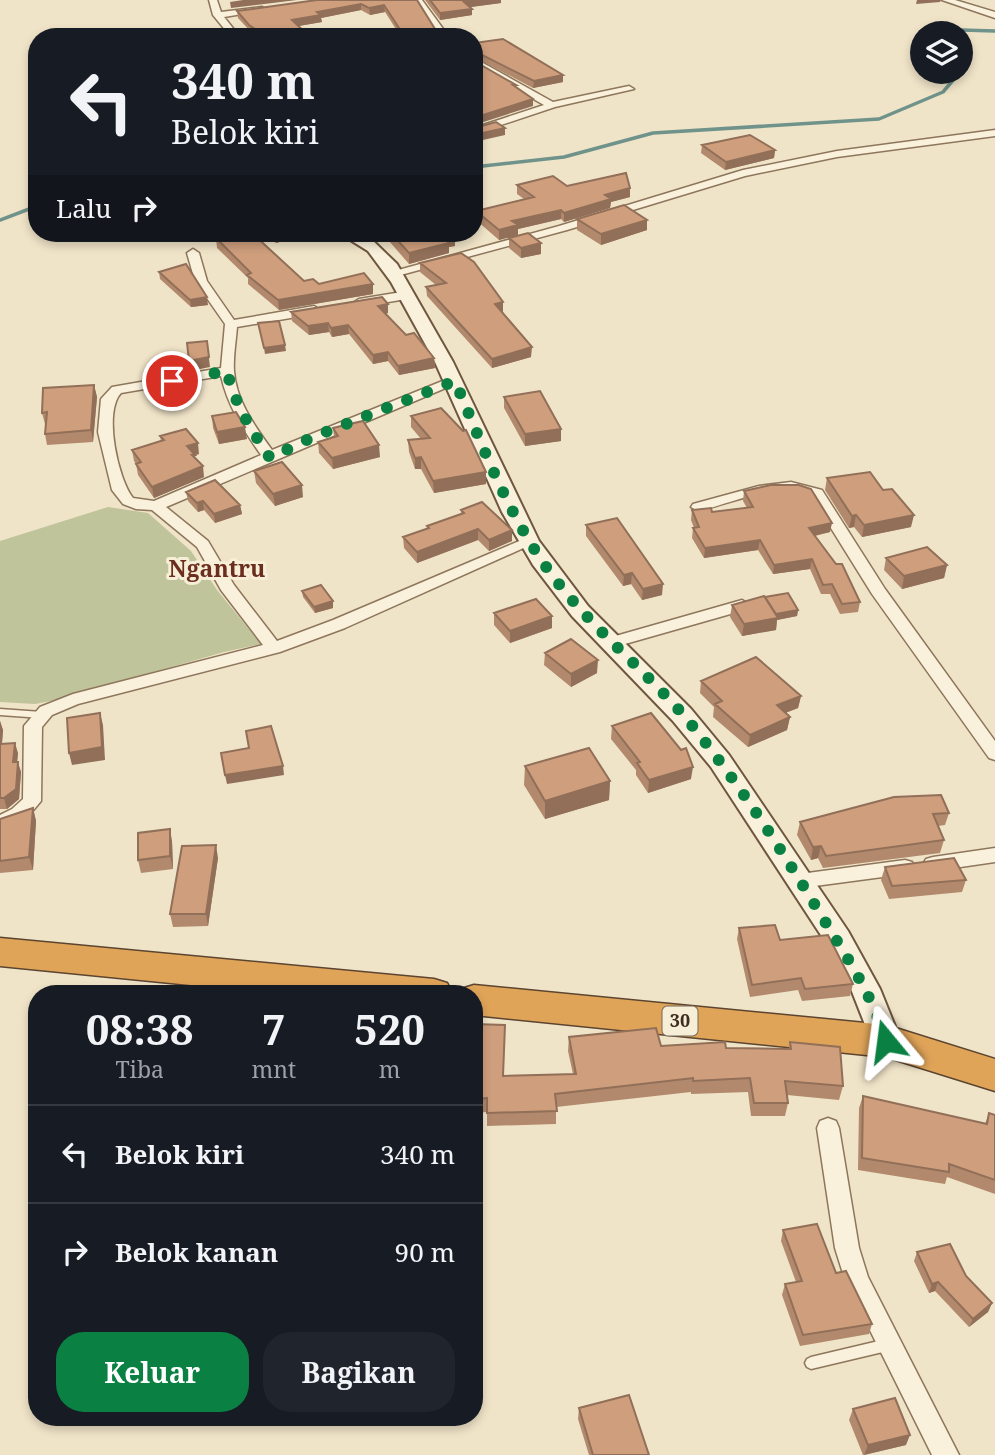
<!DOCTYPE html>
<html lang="id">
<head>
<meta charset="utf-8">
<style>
	:root { --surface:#171b24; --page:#20242c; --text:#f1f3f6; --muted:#9ea1a6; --line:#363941; --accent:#0b8043 }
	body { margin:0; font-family:"Noto Serif",serif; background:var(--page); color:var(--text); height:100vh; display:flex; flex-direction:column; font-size:26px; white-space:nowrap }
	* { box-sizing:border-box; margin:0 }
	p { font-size:23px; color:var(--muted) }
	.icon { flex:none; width:38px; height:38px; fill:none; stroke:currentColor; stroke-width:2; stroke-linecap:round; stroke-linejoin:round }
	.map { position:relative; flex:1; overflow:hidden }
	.panel { position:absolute; left:28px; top:985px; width:455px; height:441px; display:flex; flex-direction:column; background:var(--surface); border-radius:28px; box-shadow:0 4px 10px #0003 }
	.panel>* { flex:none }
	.hud { position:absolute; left:28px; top:28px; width:455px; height:214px; border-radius:28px; box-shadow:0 4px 10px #0003; background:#171b24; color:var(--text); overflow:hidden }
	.tools { position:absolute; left:910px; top:21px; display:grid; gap:14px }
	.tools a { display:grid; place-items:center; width:63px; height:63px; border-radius:50%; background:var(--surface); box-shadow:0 4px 10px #0003; font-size:35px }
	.pin { position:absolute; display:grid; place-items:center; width:60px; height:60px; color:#fff; margin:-30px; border:4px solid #fff; border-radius:50%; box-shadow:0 2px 7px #0007 }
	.me { position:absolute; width:77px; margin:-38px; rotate:344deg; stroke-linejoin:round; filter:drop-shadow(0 0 5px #0008) }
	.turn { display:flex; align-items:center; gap:24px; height:147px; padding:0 28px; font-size:32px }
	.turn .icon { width:91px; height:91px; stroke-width:2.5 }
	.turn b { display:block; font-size:49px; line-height:60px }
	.then { display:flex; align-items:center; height:66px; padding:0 28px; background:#0003; gap:14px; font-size:26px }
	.eta { display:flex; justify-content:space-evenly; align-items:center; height:119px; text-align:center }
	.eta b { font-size:42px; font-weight:700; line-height:49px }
	.primary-button { display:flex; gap:14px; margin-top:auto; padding:14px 28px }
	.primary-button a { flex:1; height:80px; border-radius:28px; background:var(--accent); color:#fff; font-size:28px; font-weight:700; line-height:80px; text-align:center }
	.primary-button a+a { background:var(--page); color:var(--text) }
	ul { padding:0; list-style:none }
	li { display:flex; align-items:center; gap:21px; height:98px; padding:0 28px; border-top:2px solid var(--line) }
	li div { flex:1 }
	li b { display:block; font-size:26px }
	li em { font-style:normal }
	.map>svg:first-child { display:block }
</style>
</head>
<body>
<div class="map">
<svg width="995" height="1455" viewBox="0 0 995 1455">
	<rect width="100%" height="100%" fill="#f0e4c8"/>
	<path fill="#bfc49a" d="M108,507L148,513L191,551L217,590L261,644L224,652L56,700L35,704L0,702V541Z"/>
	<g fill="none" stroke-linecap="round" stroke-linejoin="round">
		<path stroke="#6f938a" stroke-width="3.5" d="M928,33V29L995,31
			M474,167L564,157L653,133L879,119L943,92L960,72
			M0,220L37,206"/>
		<defs>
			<path id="lane" d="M0,709L42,712L46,715L42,718L0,715Z
				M887,1339L891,1341L893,1345L891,1349L887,1351L811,1369L807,1367L805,1363L807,1359L811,1357Z"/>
			<path id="street" d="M209,0H217L221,12L262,7L266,10L224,17L240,37H231L213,15Z
				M414,0H422L449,37H440Z
				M942,0H955L995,12V18Z
				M474,58L553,102L629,86L634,89L555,107L474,134V128L544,105L474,65Z
				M995,130V136L837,157L745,176L567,230L397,276L391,272L559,226L743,170L837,151Z
				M193,249L199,253L207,281L234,320L314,306L320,310L314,314L237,327C236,341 233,357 234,371C236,401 255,426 272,450L450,378H460L462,381L166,507L208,541L234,585L277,641L333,620L524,539L529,537L537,542L345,628L280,652L78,704L52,715L42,727L41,801L26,819L0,830V815L12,809L23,799L24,726L40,707L73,694L263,645L221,590L197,547L152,510L136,509L123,504L112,490L98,432L101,399L112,387L221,368L225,324L195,281L187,253ZM221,376C228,407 243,429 261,455L154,501L133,498C118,479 103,412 121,393Z
				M408,291L412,292V298L359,307L353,303L359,299Z
				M791,482L822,490L885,589L995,741V760L989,758L872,594L811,496C776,481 733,503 698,511L691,507L693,504L759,486Z
				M742,600L750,605L748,609L611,648L603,643L605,639Z
				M995,848V862L933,871L926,869L923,864L926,859L933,857Z
				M905,860L912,862L915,867L912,872L905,874L800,888L793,886L790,881L793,876L800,874Z
				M828,1118L836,1121L839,1128L859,1248L868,1277L959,1455H932L845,1280L835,1248L817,1128L820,1121Z"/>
			<path id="secondary" d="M339,233H359L370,238L397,264L453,362L539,541L588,606L691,709L729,755L848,931L880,989L901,1041L897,1050L886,1053L875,1050L851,989L828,946L711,767L673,721L572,616L533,565L502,512L435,362L391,282L368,251Z"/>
			<path id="highway" d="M0,938L434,979L447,983L453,994H282L0,966Z
				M474,985L886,1025L995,1059V1091L886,1057L474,1015V994H458L461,989Z"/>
		</defs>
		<use href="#lane" stroke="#8d765c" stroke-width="3"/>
		<use href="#street" stroke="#8d765c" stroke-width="3"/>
		<use href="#secondary" stroke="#6f573f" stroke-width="4"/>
		<use href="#highway" stroke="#5b4430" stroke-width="3"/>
		<use href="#lane" fill="#faf1dc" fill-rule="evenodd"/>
		<use href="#street" fill="#faf1dc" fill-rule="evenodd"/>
		<use href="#secondary" fill="#faf1dc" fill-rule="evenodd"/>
		<use href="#highway" fill="#e0a458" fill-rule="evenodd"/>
	</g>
	<path fill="#b2896c" d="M417,0L440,37H401L385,12L370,15L361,10L321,18L322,22L298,26L310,37H258L250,31L238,18L237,11Z
		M425,0H501V3L470,7L472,9V15L440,20Z
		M474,43L563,82L533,88L474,57Z
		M702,145L775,150L774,158L725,170L701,153Z
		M517,185L630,188V197L611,202L610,208L564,222L561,219L518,229V235L499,240L476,220V211L524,199L517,194Z
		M577,219L647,230L601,245L577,230Z
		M259,233H298V237L276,243Z
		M389,233H453L455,246L449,247V253L409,264L389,241Z
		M216,238L304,281L373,294L279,310L248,284V278L217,248Z
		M509,238L541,254L521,258L509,248Z
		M420,263L503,312H502L531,357L492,368L427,296L426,287L436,285L420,272Z
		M159,272L208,305L191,307L160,279Z
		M291,312L388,313L385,314L406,335L434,358L435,368L399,375L388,361L373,364L349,334L332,337L329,332L309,335L292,321Z
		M94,385L97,397L93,442L47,445L45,434L46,424H45L42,413Z
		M504,397L561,429V441L525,446L504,408Z
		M212,416L247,439L219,444L213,428Z
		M411,416L486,472V484L434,493L421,469H415L409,452L408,440L421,439L411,427Z
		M333,428L380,457L333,469L319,453L318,442L334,437Z
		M160,436L199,454L195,455V458L204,477L154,498L138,475L136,464L134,461L132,450L161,441Z
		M254,471L303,497L275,506L256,483Z
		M827,478L911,527L862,537L854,527L849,528L825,490Z
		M744,491L830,532L815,536L860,602L858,612L840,614L830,594H821L810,569L773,574L758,550L704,558L692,538L693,528H694L691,520L692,510L712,512L747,508L743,501Z
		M186,492L240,505L242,514L215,523L204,510L198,512L188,501Z
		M461,510L512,530V541L489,551L478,540L417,563L404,548L403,537L428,529L427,526L461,514Z
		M586,525L662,595L642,600L631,584L623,586L586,536Z
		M886,558L947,565L944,578L902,589L884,570Z
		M302,591L333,608L315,613L303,597Z
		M732,605L798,610L797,616L777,620L776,630L742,636L730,617Z
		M494,613L552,628L510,643L494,625Z
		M545,653L597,673L571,687L544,665Z
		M701,681L801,696L798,708L785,713L790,717L787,730L748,747L713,717L714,707L700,693Z
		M0,721L3,730L2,744L18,753L17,762L21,772L19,799L7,809H0Z
		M612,726L691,779L648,793L636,775V770L611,739Z
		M525,766L610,781L609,800L545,819L524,785Z
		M33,808L36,821L33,870L0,873V819Z
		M949,813L945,825L938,826L944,840L940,853L823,868L818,858L811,860L797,835L800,822Z
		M172,841L173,869L141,873L138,860Z
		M218,858L208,926L173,927L170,914Z
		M885,867L966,880L962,892L889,899L881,880Z
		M739,928L780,940L853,984L850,996L802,1001L798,990L750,997L737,939Z
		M474,1024L503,1076L573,1074L568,1051L569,1037L661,1046L726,1048L789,1049L790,1042L843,1086L839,1100L787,1095L788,1103L785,1116H751L748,1092L691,1094V1092L556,1107V1124L487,1126V1112L474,1113Z
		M863,1096L985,1124L989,1113L995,1115V1194L947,1177L945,1184L858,1170L859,1108Z
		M783,1230L836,1273L872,1324L869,1334L800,1346L782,1295L785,1284L796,1282L781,1241Z
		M917,1252L966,1276L992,1303L988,1312L969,1327L935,1291L929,1293L914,1261Z
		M579,1408L649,1455H589L578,1419Z
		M853,1409L906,1445L863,1455L849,1420Z"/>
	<path fill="#916f58" d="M243,0H297L231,8L230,2Z
		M476,0H501V3L464,8V2Z
		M917,0H941L940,2L916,4Z
		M361,4V10L321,18L322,22L293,27L292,20L317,12Z
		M384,5L385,12L370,15L369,8Z
		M472,9V15L440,20V13Z
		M563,75V82L533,88L534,81Z
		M533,99V106L474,125V118Z
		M505,128V135L474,142V135Z
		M775,150L774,158L725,170L726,162Z
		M630,188V197L611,202L610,208L564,222V213L605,195Z
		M561,210V219L518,229V235L499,240V230L512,221Z
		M647,220V230L601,245V234Z
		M275,233H298V237L276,243Z
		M455,235V246L449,247V253L409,264V253L442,238Z
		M541,243V254L521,258V248Z
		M373,284V294L279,310L278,300Z
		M207,297L208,305L191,307L190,300Z
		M503,302V312L495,313V304Z
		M388,304V313L378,315V306Z
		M328,323L329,332L309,335L308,326Z
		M348,325L349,334L332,337L331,328Z
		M207,341L210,367L190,371L189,361Z
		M285,345L286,351L265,354L264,348Z
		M532,347L531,357L492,368V359Z
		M388,352V361L373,364V355Z
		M434,358L435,368L399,375L398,366Z
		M94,385L97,397L93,442L91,430Z
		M245,427L247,439L219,444L217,432Z
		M561,429V441L525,446V434Z
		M198,443L199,454L195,455L196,466L187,446Z
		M379,445L380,457L333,469L332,458Z
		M421,457V469H415V458Z
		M203,466L204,477L154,498L152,487Z
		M486,472V484L434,493L433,481Z
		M302,485L303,497L275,506L273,494Z
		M203,501L204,510L198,512L197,503Z
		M240,505L242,514L215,523L214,514Z
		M856,515L854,527L849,528L852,516Z
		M914,515L911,527L862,537L864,525Z
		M832,523L830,532L808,537L809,528Z
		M478,529V540L417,563V552Z
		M512,530V541L489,551V540Z
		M760,540L758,550L704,558L705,548Z
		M812,559L810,569L773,574L774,565Z
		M947,565L944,578L902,589L904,576Z
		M632,573L631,584L623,586L624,575Z
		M663,584L662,595L642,600L643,589Z
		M333,601V608L315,613L314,607Z
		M798,610L797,616L777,620L776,630L742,636L744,624L776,614Z
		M552,616V628L510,643V631Z
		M598,660L597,673L571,687V674Z
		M801,696L798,708L775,717L777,705Z
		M100,713L103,725L105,760L72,765L69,753Z
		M790,717L787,730L748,747L750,735Z
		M0,721L3,730L1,755L0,753Z
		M15,743L18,753L16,773L13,762Z
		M18,762L21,772L19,799L7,809L4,798Z
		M283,766L284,775L227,784L225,775Z
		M693,767L691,779L648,793L649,780Z
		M610,781L609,800L545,819V801Z
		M33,808L36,821L33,870L29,857Z
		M170,829L172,841L173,869L170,856Z
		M216,845L218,858L208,926L206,914Z
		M821,846L818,858L811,860L813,847Z
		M938,1282L935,1291L929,1293L932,1284Z
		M992,1303L988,1312L969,1327L973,1319Z
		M910,1435L906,1445L864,1455L868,1445Z"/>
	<path fill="#cf9f7d" stroke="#916f58" stroke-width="2" d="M317,0H417L440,37H405L384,5L369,8L361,4L317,12L321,15L292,20L310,37H267L249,25L237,11Z
		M430,0H476L464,2L472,9L440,13Z
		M503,39L563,75L534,81L474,51V43Z
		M474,61L516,85H513L533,99L474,118Z
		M496,122L505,128L474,135V128Z
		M750,135L775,150L726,162L702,145Z
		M626,173L630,188L605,195L611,199L564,213L561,210L512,221L518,225L499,230L476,211L534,197L517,185L553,176L567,186Z
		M624,205L647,220L601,234L577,219Z
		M237,233H252L304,281L313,279L319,284L364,273L373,284L278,300L247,275L251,273L216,238Z
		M391,233H453L455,235L442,238L449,243L409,253Z
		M528,233L541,243L521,248L509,238Z
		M461,253L474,262L503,302L495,304L532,347L492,359L426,287L446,283L420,263Z
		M186,264L207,297L190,300L159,272Z
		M382,297L388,304L378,306L406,335L414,333L434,358L398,366L388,352L373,355L348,325L331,328L328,323L308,326L291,312Z
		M279,321L285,345L264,348L258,323Z
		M207,341L209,357L189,361L187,343Z
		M94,385L91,430L45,434L47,412L42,413L43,388Z
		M540,391L561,429L525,434L504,397Z
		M441,408L463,431L466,430L486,472L433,481L421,457L415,458L408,440L430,438L411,416Z
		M236,412L245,427L217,432L212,416Z
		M363,421L379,445L332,458L318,442L338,436L333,428Z
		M186,429L198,443L187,446L195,455H192L203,466L152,487L136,464L141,462L132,450L164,440L160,436Z
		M282,462L302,485L273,494L254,471Z
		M870,472L883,490L892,489L914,515L864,525L856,515L852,516L827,478Z
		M215,480L240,505L214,514L203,501L197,503L186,492Z
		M771,485H799L811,489L832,523L809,528L836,564H842L860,602L842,604L832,584L823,585L812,559L774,565L760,540L705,548L693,528L699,527L692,510L711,508L712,512L753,507L744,491Z
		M482,502L512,530L489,540L478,529L417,552L403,537L429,528L427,526L464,513L461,510Z
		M617,518L663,584L643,589L632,573L624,575L586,525Z
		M927,547L947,565L904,576L886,558Z
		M321,585L333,601L314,607L302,591Z
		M788,593L798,610L776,614L765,597Z
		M764,596L778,618L744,624L732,605Z
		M536,599L552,616L510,631L494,613Z
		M571,639L598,660L571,674L545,653Z
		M756,657L801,696L777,705L790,717L750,735L715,704L722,701L701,681Z
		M100,713L102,747L69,753L67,718Z
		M651,713L681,750L686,748L693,767L649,780L637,763L640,762L612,726Z
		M271,726L283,766L225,775L221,753L249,748L246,731Z
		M15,743L13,762H18L16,789L4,798H0V744Z
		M589,748L610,781L545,801L525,766Z
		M941,795L949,813L933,814L944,840L826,856L821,846L813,847L800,822L894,797Z
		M33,808L29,857L0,861V819Z
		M170,829V856L138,860V833Z
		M216,845L206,914H170L182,846Z
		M954,858L966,880L892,886L885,867Z
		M775,925L780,940L828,935L853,984L805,989L801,978L752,985L739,928Z
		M474,1024L505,1025L503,1076L576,1074L569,1037L656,1028L661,1046L725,1042L726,1048L791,1049L790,1042L840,1047L843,1086L785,1081L788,1103H754L750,1078L693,1081V1078L555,1094L557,1111L487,1113V1098L474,1100Z
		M863,1096L987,1124L989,1113L995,1115V1180L949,1164V1172L862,1158Z
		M817,1224L836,1273L846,1271L872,1324L803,1335L785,1284L802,1281L783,1230Z
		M950,1244L966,1276L992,1303L973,1319L938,1282L932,1284L917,1252Z
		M629,1395L649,1455H593L579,1408Z
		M895,1398L910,1435L868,1445L853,1409Z"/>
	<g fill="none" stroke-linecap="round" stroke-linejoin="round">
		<path stroke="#0b8043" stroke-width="12" stroke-dasharray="0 21.6" d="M172,381L227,371C235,405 251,429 270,458L313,437L455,381C483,446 507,513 549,571C588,625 642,667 686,718C736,779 780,847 821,915C847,958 871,992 886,1041"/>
	</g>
	<g text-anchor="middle" stroke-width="6" stroke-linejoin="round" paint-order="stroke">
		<rect fill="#f7eed8" stroke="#756857" stroke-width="2" x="662.5" y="1006.5" width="35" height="29" rx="5"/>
		<g font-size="18" font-weight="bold" fill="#3d2e20">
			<text x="680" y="1027">30</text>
		</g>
		<g font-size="23" font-weight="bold" fill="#6b2e1e" stroke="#f7eed8">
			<text x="217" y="577">Ngantru</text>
		</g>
	</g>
</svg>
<div class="tools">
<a><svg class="icon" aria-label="layers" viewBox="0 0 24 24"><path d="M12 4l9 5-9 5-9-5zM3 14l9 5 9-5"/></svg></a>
</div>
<div class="pin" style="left:172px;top:381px;background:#d93025"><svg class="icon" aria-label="arrive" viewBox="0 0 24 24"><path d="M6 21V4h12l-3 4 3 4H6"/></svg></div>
<svg class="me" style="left:886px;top:1041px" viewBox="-20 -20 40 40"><path d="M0-17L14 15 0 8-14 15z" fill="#0b8043" stroke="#fff" stroke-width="4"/></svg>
<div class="hud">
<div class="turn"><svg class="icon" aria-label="left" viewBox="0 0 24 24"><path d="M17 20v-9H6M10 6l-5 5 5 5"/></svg><div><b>340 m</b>Belok kiri</div></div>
<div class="then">Lalu<svg class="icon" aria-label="right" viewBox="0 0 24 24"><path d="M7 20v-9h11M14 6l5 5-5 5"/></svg></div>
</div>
<section class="panel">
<div class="eta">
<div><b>08:38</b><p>Tiba</p></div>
<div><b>7</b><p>mnt</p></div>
<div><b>520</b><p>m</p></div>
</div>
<ul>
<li><svg class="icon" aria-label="left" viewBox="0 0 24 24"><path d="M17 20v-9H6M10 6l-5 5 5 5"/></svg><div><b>Belok kiri</b></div><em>340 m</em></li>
<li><svg class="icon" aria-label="right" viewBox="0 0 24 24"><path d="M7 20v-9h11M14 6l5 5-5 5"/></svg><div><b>Belok kanan</b></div><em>90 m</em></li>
</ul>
<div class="primary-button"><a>Keluar</a><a>Bagikan</a></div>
</section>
</div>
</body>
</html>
